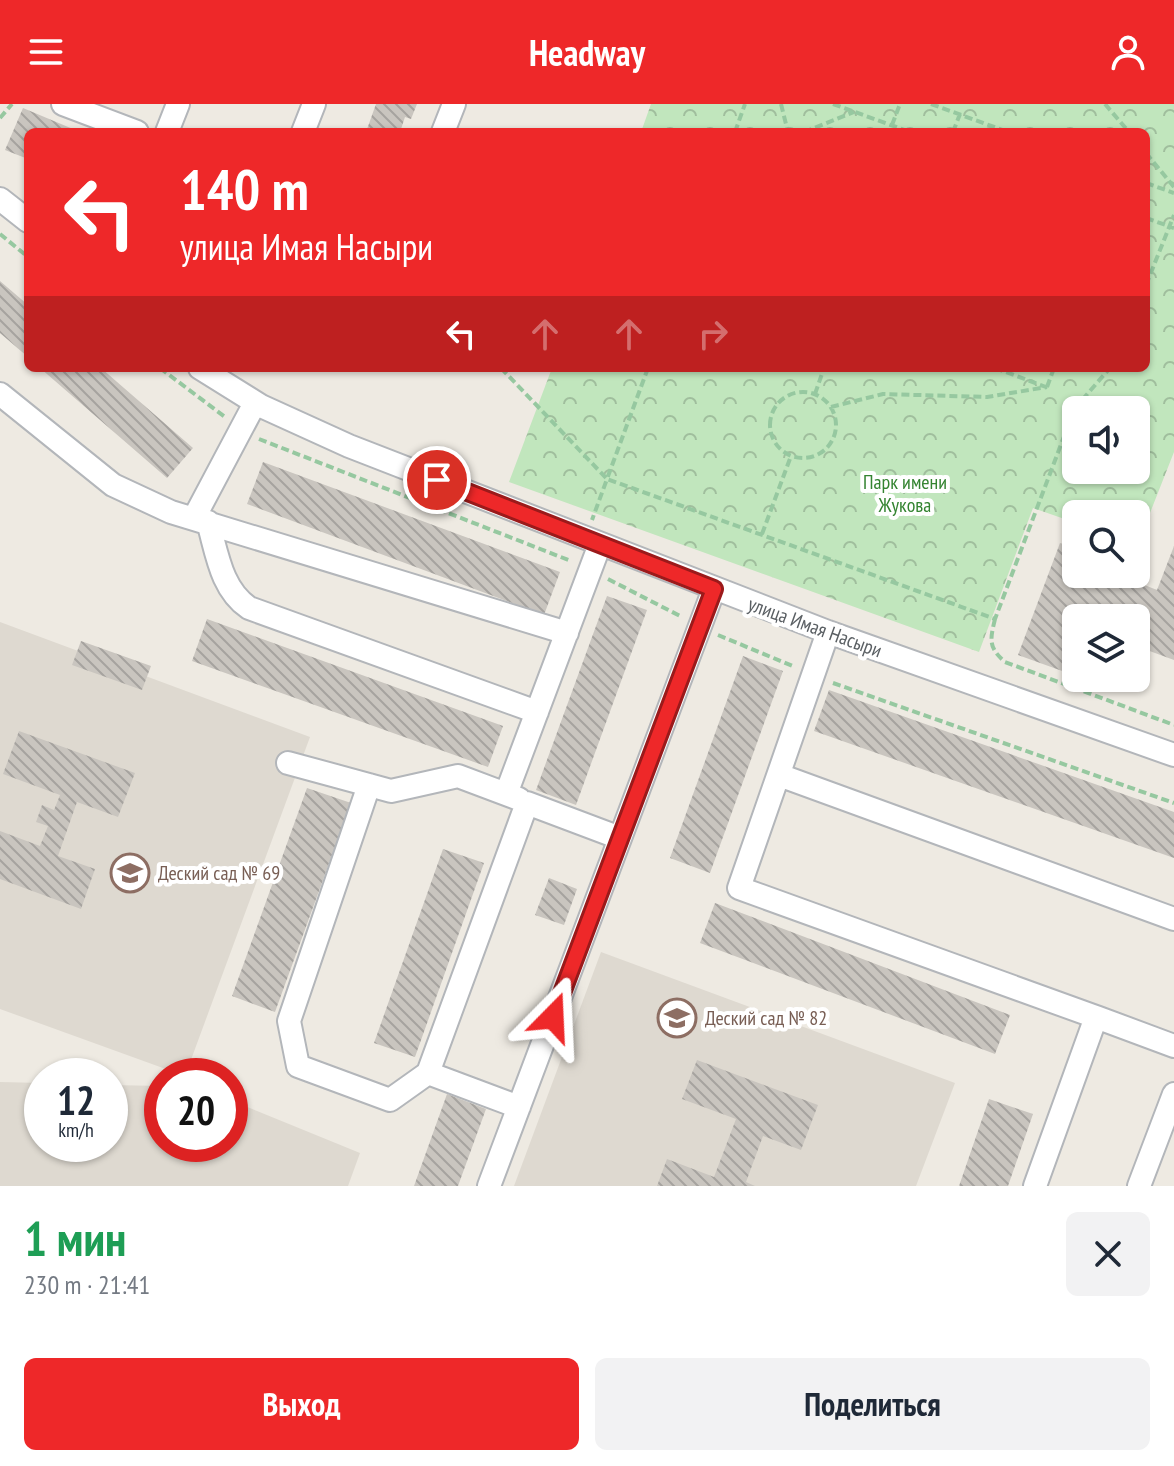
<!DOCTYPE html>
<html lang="ru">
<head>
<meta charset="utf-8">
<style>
	:root { --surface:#fff; --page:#f2f2f3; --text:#1f2937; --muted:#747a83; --accent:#ee2829 }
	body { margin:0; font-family:"PT Sans Narrow",sans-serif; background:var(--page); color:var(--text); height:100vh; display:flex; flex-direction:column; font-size:30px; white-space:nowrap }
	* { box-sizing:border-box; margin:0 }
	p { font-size:26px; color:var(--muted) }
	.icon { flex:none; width:44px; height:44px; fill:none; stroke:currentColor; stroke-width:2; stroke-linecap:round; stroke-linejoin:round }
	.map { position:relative; height:1082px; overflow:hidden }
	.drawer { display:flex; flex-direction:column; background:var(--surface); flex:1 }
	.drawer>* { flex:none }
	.top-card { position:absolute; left:24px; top:24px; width:1126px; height:244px; border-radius:12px; box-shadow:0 2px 6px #0004; background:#ee2829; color:#fff; overflow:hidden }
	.fabs { position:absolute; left:1062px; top:292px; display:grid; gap:16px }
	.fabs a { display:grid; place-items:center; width:88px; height:88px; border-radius:12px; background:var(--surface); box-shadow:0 2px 6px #0004; font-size:40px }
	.speed { position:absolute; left:24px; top:954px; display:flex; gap:16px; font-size:40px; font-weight:700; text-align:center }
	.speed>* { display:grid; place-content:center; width:104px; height:104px; border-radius:50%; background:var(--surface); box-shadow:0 2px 6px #0004; line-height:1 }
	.speed small { font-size:20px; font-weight:400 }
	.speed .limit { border:12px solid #d22; background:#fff; color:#111 }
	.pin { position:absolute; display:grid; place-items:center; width:68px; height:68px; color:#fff; margin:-34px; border:4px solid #fff; border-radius:50%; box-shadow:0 2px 8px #0007 }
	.me { position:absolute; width:88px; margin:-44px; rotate:21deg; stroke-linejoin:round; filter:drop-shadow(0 0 6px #0008) }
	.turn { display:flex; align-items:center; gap:28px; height:168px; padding:0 24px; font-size:36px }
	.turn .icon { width:104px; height:104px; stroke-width:2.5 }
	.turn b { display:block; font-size:56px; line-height:68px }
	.lanes { display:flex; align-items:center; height:76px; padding:0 24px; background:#0003; justify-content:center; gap:40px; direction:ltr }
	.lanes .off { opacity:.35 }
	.round { display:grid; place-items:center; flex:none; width:84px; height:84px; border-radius:12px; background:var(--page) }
	.overview { display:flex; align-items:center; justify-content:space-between; height:136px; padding:0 24px }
	h1 { font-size:48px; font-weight:700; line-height:60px; color:#1e9e55 }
	.action { display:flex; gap:16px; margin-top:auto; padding:16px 24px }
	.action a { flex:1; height:92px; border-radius:12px; background:var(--accent); color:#fff; font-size:32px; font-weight:700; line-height:92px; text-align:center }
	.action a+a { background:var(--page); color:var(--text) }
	header { display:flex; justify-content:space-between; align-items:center; height:104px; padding:0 24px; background:var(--accent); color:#fff; font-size:36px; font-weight:700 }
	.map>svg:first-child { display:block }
</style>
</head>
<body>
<header><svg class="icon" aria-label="menu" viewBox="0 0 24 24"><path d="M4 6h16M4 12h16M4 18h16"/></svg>Headway<svg class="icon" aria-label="person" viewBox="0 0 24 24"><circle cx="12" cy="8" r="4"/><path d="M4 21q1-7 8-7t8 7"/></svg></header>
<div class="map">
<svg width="1174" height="1082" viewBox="0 0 1174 1082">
	<defs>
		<pattern id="park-crowns" width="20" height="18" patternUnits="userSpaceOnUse" patternTransform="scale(2)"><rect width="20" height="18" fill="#c1e6bd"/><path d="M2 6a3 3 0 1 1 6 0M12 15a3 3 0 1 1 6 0" fill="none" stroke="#a0be9d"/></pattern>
		<pattern id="building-back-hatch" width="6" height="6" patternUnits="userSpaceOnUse" patternTransform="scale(2)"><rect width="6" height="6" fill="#c9c5bf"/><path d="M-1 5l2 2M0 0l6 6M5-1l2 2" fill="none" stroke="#a6a39f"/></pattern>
	</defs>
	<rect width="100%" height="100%" fill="#eeeae2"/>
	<path fill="#ded9d0" d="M0,518L310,633L185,972L0,905Z
		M601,848L955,979L916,1082H514Z
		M0,978L42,979V1040H110V981L162,982V1040H230V996L360,1049L348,1082H0Z"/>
	<path fill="url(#park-crowns)" fill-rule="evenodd" d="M651,0H1174V348L1137,442L1136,410H1076V419L1033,404L979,548L509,378L552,264H1146V28H641ZM1076,306H1136V366H1076Z"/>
	<path fill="url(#building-back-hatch)" d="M376,0H417L411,15L405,13L400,28H366Z
		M23,4L80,28H28V55L5,46Z
		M0,177L28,201V253L0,229Z
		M40,264H101L193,344L167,374Z
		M263,358L560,468L544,511L247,400Z
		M1060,439L1076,444V470H1135L1132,476L1157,486L1174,442V556L1136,542V514H1076V572L1018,551Z
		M607,492L647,506L576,701L536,686Z
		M207,515L503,622L488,663L192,557Z
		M81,537L151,562L142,586L72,561Z
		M743,552L783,567L710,769L670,754Z
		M829,586L1174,708V754L814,627Z
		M19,627L135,669L118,713L77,698L58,752L95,765L81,805L0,775V727L40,742L48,722L36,718L42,701L54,706L60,691L3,670Z
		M307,684L351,699L275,908L232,892Z
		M443,745L484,759L415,953L374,939Z
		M549,774L577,785L564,821L535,811Z
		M715,799L1010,911L995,950L700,839Z
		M697,956L818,1001L801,1046L763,1032L746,1078L755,1082H657L667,1055L714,1073L736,1015L682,995Z
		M447,990L486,1005L458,1082H414Z
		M989,995L1033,1010L1008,1082H959Z"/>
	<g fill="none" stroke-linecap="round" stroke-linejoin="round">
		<defs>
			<path id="minor" d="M63,0L137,28
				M167,28L178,0
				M303,28L314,0
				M443,28L454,0
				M0,95L28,117
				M200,264L261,302L349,342L828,528L1174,651
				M0,290L113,381L171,408L567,529
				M194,414L255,299
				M208,418C217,449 221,485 249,504L537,608
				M828,528L739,784L1096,913
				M288,659L391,687L458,672L519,695
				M779,671L1174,815
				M369,681L289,917L298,962L390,996L428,969
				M506,690L600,440
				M519,1003L428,969L527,699L620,734
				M489,1082L714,485
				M1035,1082L1096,913L1174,942
				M1139,1082L1174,990"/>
		</defs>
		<use href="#minor" stroke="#b3b6ba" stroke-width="26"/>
		<path stroke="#96c8a0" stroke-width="4" stroke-dasharray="8 4" stroke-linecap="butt" d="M781,0L788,28
			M833,0L910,28
			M931,0L1008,28
			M1105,0L1129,28
			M0,14L12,0
			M892,21L900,0
			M735,28L745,0
			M804,28L854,8
			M953,28L960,10
			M1146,49L1174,83
			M1146,79L1174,89
			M1146,114L1174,124
			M0,130L28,153
			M1146,181L1174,111
			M160,264L225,313
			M501,264L607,375L592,416
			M648,264L607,375L995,515L1068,322L1076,307
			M995,264L1046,283
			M1047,283L1054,264
			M770 321a33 33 0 1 1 66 0a33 33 0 1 1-66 0Z
			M815,290L824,264
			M831,303L883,290L987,293L1047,283
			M1076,306L1082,296L1110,264
			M259,335L571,457
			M762,430L791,352
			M608,475L682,513
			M995,515C990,536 988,543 1005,558L1174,621
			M718,531L795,563
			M833,579L1174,699"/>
		<use href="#minor" stroke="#fff" stroke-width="22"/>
	</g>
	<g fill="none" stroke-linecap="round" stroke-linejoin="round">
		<defs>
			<path id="route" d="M437,376L714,485L553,913"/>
		</defs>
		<use href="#route" stroke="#9b1a1b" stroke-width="20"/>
		<use href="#route" stroke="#ee2829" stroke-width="14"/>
	</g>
	<defs>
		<symbol id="school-ring" viewBox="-11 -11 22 22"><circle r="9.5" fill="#fff" stroke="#8d6e63" stroke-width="1.5"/><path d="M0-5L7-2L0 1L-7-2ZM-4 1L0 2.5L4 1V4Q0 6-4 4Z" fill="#8d6e63"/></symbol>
	</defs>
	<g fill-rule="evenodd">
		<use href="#school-ring" x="108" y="747" width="44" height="44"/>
		<use href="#school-ring" x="655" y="892" width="44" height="44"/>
	</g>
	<g text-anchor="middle" stroke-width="8" stroke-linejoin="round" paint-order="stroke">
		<g font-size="20" fill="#348431" stroke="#fff">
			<text x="905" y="385">Парк имени<tspan x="905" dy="23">Жукова</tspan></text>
		</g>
		<g font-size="20" fill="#5a5f63" stroke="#fff">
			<text transform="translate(815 523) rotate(20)" y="7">улица Имая Насыри</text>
		</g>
		<g font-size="20" fill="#785e54" stroke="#fff" text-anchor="start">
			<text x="158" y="776">Деский сад № 69</text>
			<text x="705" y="921">Деский сад № 82</text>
		</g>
	</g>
</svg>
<div class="fabs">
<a><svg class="icon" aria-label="sound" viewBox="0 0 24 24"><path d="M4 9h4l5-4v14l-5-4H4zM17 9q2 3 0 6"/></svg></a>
<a><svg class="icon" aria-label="search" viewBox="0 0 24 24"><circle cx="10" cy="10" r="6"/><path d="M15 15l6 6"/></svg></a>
<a><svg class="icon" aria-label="layers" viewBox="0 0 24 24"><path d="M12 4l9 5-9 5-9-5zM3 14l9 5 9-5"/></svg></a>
</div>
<div class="speed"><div>12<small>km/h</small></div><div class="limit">20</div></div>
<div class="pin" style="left:437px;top:376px;background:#d93025"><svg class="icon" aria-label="arrive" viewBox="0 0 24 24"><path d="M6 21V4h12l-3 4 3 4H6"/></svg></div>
<svg class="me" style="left:553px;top:913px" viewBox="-20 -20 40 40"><path d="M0-17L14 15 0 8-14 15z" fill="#ee2829" stroke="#fff" stroke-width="4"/></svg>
<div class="top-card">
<div class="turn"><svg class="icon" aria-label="left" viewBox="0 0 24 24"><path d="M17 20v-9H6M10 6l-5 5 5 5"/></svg><div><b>140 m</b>улица Имая Насыри</div></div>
<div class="lanes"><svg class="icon" aria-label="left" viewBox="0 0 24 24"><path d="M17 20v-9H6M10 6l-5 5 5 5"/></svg><svg class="icon off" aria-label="ahead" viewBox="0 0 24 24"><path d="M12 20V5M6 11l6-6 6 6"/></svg><svg class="icon off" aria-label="ahead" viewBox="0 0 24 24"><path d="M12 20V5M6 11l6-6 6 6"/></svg><svg class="icon off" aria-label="right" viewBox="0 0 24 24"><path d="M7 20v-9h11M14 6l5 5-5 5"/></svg></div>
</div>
</div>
<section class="drawer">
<div class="overview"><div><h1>1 мин</h1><p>230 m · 21:41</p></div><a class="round"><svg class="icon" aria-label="close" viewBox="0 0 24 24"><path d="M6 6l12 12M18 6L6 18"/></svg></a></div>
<div class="action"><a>Выход</a><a>Поделиться</a></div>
</section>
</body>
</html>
